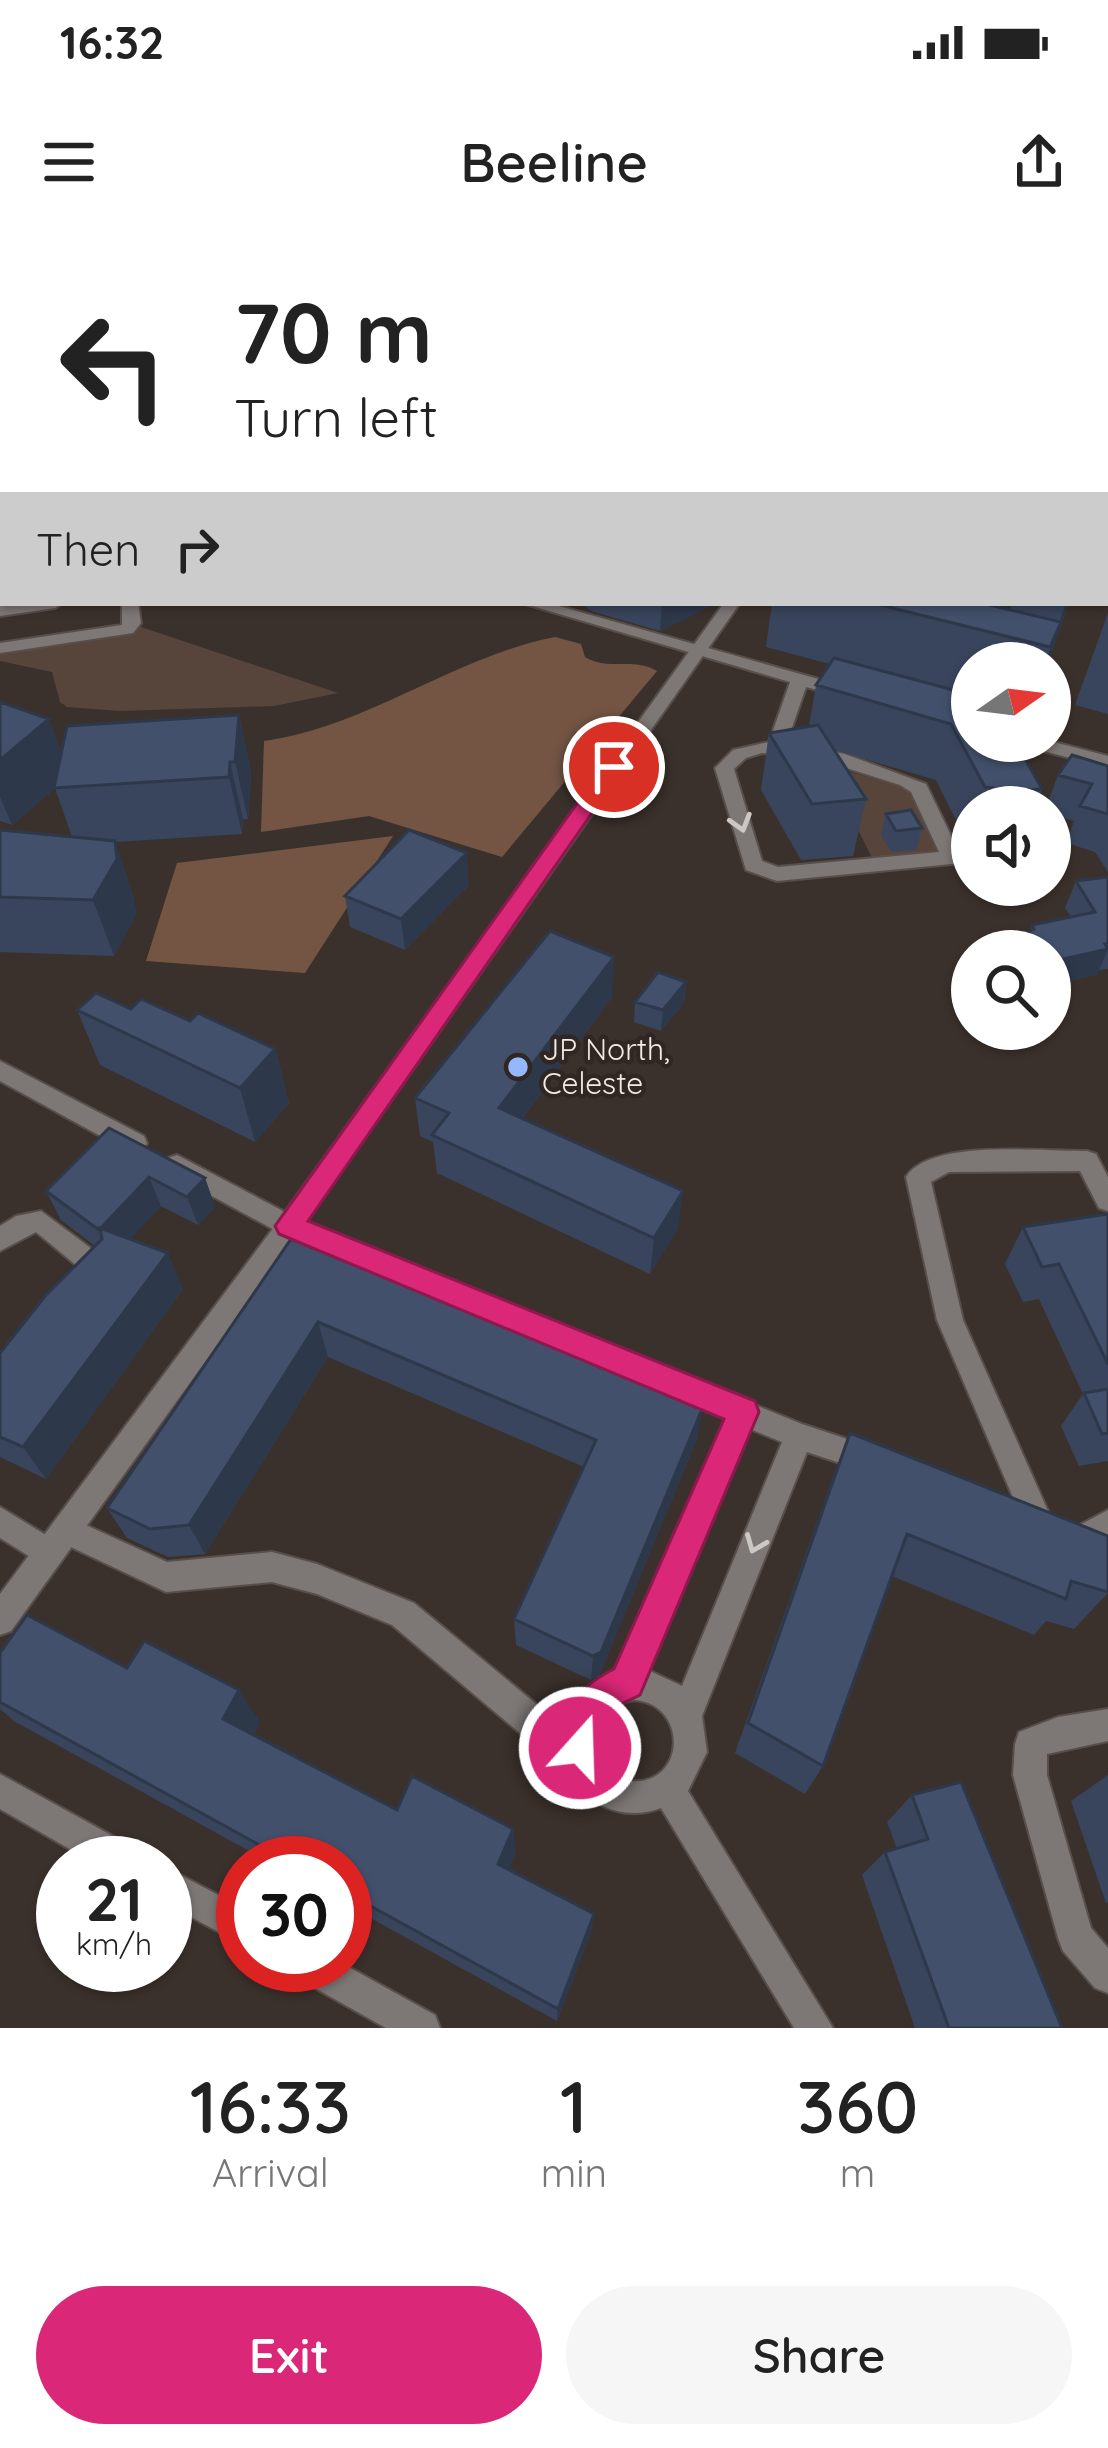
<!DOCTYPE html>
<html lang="en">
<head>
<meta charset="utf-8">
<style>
	:root { --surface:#fff; --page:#f6f6f6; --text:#222; --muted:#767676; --accent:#db2777 }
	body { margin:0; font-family:Quicksand,sans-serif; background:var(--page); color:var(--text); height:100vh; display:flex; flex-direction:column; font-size:45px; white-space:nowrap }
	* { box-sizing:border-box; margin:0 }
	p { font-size:39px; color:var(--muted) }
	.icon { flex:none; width:66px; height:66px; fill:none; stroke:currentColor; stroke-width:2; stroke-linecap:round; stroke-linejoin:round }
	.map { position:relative; height:1788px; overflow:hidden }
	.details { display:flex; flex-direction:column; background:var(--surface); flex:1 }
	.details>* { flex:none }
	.guide { position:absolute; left:0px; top:0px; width:1110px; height:366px; box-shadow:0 3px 9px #0004; background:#fff; color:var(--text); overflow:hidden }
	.needle { width:78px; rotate:76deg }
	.fabs { position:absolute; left:951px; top:402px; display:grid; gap:24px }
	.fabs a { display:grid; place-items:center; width:120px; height:120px; border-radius:50%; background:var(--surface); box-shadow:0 3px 9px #0004; font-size:60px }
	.speed { position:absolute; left:36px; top:1596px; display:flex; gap:24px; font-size:60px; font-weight:700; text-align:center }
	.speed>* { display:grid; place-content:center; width:156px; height:156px; border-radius:50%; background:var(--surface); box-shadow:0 3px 9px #0004; line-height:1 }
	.speed small { font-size:30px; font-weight:400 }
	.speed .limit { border:18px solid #d22; background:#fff; color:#111 }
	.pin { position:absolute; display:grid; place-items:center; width:102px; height:102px; color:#fff; margin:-51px; border:6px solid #fff; border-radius:50%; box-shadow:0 3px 12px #0007 }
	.me { position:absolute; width:132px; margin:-66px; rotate:20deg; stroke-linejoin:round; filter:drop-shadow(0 0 9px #0008) }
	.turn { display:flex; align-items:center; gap:42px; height:252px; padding:0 36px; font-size:54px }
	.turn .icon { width:156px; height:156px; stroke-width:2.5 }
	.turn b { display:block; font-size:84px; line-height:102px }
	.then { display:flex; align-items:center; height:114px; padding:0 36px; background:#0003; gap:24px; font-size:45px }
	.eta { display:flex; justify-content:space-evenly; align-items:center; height:204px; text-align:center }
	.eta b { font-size:72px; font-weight:600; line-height:84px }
	.cta { display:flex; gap:24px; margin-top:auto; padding:24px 36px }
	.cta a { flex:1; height:138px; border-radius:72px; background:var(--accent); color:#fff; font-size:48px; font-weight:600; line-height:138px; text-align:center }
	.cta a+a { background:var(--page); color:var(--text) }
	.status { display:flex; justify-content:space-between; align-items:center; height:84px; padding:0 60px; background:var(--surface); direction:ltr }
	.status svg { height:33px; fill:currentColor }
	header { display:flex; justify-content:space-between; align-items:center; height:156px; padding:0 36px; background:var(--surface); font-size:54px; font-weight:600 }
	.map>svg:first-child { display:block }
</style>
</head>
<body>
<div class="status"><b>16:32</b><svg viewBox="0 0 49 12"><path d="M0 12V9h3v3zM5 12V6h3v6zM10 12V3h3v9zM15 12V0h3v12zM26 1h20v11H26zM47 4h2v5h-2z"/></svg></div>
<header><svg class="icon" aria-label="menu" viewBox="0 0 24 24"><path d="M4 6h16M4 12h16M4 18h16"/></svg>Beeline<svg class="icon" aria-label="share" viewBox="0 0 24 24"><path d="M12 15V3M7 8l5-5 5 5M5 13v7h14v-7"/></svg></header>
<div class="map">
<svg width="1108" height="1788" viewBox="0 0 1108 1788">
	<rect width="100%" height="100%" fill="#3b312c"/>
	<path fill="#57453b" d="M138,386L338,453L274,466L120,471L67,467L60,462L52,432L0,421V409Z
		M826,525L916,551L960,622L877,628Z"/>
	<path fill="#745544" d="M555,397L581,404L585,417C607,431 635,417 657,431L502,617L369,576L261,592L264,501C367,487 453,417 555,397Z
		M393,596L305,733L146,721L177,623Z"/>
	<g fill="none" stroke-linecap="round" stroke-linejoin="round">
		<defs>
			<path id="minor" d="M0,179L3,180V188L0,187Z
				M21,363H63L55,368L0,376V366Z
				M122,363H138L141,383L133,393L0,413V403L122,385Z
				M522,363H548L854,449L857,453L848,458L806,447L787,502L845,514L926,544L958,610L972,608V622L777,641L746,630L715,528L733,510L769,502L790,442ZM762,513L812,517L900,545L911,552L939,612L778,627L762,621L734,529L746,518Z
				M1019,501H1050L1108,516V528L1021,505Z
				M0,821L144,896L147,903L144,910H126L0,841Z
				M1087,911L1096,914L1108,937V971L1099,968L1080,931L949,932L931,942L963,1080L1052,1280L1047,1290L1037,1294L1027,1290L937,1080L906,937C931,898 1043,912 1087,911Z
				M177,915L298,979L802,1184L883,1211L887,1221L883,1231L873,1234L807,1212L702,1476L707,1512L688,1551L833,1788H794L661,1568C627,1581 590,1568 572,1537L392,1385L317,1354L272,1342L166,1352L56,1300L51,1290L56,1280L66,1276L167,1322L272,1312L317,1324L414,1363L564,1487L584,1450L615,1432L726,1179L280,993L168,932L165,925L168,918ZM750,1189L782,1202L682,1446L648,1430ZM635,1460C689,1465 686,1546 630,1541C581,1537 583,1465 635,1460Z
				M41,971L112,1024L116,1032L108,1048L99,1051L90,1048L88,1035L36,992L0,1011V986L16,976Z
				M0,1267L59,1303L63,1313L59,1323L48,1328L0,1298Z
				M1108,1270V1300L1083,1314L1072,1309L1068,1299L1072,1289Z
				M1108,1469V1501L1047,1514V1535L1091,1688L1108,1708V1753L1095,1748L1063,1711L1058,1698L1013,1535L1015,1504L1019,1492L1058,1477Z
				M0,1534L140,1611L145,1623H94L0,1569Z
				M165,1627L243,1668V1705L165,1663Z
				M292,1725H345L435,1775L440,1788H386L297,1738Z"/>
			<path id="tertiary" d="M1107,90H1108V99H1107Z
				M724,363H740L298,993L11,1391L0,1395V1354L280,979Z"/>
		</defs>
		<use href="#minor" stroke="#584f4a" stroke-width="4"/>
		<use href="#tertiary" stroke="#584f4a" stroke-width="4"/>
		<use href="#minor" fill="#7d7775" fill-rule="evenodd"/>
		<use href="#tertiary" fill="#7d7775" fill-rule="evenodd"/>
	</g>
	<path fill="#39455c" d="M0,0H264L258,3H3V166L0,165Z
		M413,0H724L720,3H428Z
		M728,0H912L910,3H728Z
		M1107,250H1108L1107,362Z
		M581,363H708V367L660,391L591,371Z
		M772,363H981L1010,370L1012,363H1080H1069L1048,423H972V501L1042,549L1036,567H972V604H968L936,540L834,510L866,559L853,616L801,620L761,550L769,493L809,486L816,445L830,424L766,407Z
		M1108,373V474L1075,465Z
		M0,462L49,479L61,513L239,475L251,532L248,579H243L242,594L115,602L134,658L136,675L114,716L0,712V590L72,597L55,548L12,585L0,581Z
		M1108,526V632L1095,612L1066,603L1074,581L1050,574V567H1046L1058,535Z
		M886,574L922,588L916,610L891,612L881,595Z
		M1108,637V729L1099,730L1097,735L1050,711H1005L1007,704L1030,691L1032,685L1071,677L1065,668L1076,641Z
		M469,645L405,710L350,687L345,656Z
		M686,742L684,763L661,791L634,782L635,762Z
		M612,757L522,879L678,988L650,1034L437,933L433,902L420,896L415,858Z
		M131,769L190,781L275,809L289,863L255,902L100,825L77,770Z
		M109,888L205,938L215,967L198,985L161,966L130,999L183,1049L46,1239L0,1217V1113L95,1006L61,980L46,951Z
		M1108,974V1221L1079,1226L1061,1186L1083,1154L1039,1059L1023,1062L1005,1024L1023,987Z
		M291,999L697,1199L599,1436L591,1440L516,1405L514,1379L584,1227L328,1117L205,1314L168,1317L127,1298L107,1268Z
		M850,1193L1108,1296V1353L1074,1389L1046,1381L1034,1395L892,1336L823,1526L805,1554L735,1513L833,1237Z
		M0,1413L127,1428L260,1482L253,1495L397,1570L516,1613L509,1629L594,1674L591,1692L557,1781L345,1664V1623H271L14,1481L0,1469Z
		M1108,1535V1662L1106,1663L1071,1561Z
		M912,1555L1062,1788H915L862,1635L885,1612L897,1609L887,1582Z"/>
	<path fill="#2e384b" d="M230,0H264L258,3H230Z
		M685,0H724L720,3H681Z
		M950,0H974L972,3H946Z
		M662,363H708V367L660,391Z
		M1066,363H1069L1048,423H1045Z
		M239,475L251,532L248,579L235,522Z
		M49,479L69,536L12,585L0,557V520Z
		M230,522L243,579L242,594L229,537Z
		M115,601L134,658L136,675L114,716L93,660Z
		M467,613L469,645L405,710L401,679Z
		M1108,709L1097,735L1050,746V722Z
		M614,717L612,757L501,907L499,868Z
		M686,742L684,763L661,791L663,770Z
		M275,809L289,863L255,902L240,848Z
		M149,937L161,966L112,1019L99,990Z
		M205,938L215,967L198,985L187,957Z
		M683,951L678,988L650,1034L654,998Z
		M168,1013L183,1049L46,1239L23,1207Z
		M318,1082L328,1117L205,1314L189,1285Z
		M703,1167L697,1199L599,1436L591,1440L593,1416Z
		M239,1450L260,1482L245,1509L223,1479Z
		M513,1589L516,1613L502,1646L498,1624Z
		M594,1674L591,1692L557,1781L558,1769Z"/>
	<path fill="#42506b" stroke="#2e384b" stroke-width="3" d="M0,0H230V3H3V136L0,135Z
		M460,0H685L681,3H462Z
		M728,0H786L787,3H729Z
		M856,0H898L897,3H874Z
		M920,0H950L946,3H917Z
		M1026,0H1108V51L1107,3H1028L1025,2Z
		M872,363H981L1061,382L1050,407Z
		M834,418L972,455V501H1015L1042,549L995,553L993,548L985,547L951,484L816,445Z
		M0,462L49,479L0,520Z
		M239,475L235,522H230L229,537L54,548L67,486Z
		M818,485L866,559L812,564L769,493Z
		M1072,515L1108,526V574L1080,566L1092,544L1058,535Z
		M911,570L922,588L896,591L886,574Z
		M0,590L115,601L117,619L93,660L0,657Z
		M409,590L467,613L401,679L345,656Z
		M1108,637V704H1105L1108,709L1050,722V711H1012L1007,704L1034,689L1032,685L1095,672L1076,641Z
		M550,691L614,717L499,868L683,951L654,998L432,895L449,873L415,858Z
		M658,732L686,742L663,770L635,762Z
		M96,753L131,769L141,759L190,781L198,773L275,809L240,848L77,770Z
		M109,888L205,938L187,957L149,937L99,990L46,951Z
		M1108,974V1124L1059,1024L1042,1027L1023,987Z
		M100,988L168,1013L23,1207L0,1197V1113L46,1055L102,999Z
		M291,999L703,1167L601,1412L593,1416L514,1379L596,1200L318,1082L189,1285L150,1289L107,1268Z
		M1108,1149V1193L1102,1194L1084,1153Z
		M850,1193L1108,1296V1352L1071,1341L1066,1359L907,1294L823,1526L748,1483Z
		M27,1375L127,1428L144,1401L239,1450L223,1479L397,1570L412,1536L513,1589L498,1624L594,1674L558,1769L345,1652V1623H292L0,1462V1413Z
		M961,1542L1062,1788H949L885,1612L928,1599L912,1555Z"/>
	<defs><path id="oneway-chevron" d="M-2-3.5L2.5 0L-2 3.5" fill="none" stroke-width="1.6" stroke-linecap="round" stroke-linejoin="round" transform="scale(3)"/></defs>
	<g stroke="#cec8c5">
		<use href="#oneway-chevron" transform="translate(741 583) rotate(73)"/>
		<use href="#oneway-chevron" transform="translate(755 1304) rotate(112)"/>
	</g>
	<path fill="#db2777" stroke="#8e194d" stroke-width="3" d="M614,521L624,527L308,981L755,1161L759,1172L640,1455L609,1470L593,1522L580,1527L567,1522C549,1478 578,1447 614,1429L724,1179L279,994L275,986L606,523Z"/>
	<circle fill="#94b7fd" stroke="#312722" stroke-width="4.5" cx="518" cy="827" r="12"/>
	<g text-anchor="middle" stroke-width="9" stroke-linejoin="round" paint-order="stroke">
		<g font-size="30" fill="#f1eae7" stroke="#312722" text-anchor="start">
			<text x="542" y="820">JP North,<tspan x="542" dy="34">Celeste</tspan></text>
		</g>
	</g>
</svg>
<div class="fabs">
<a><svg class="needle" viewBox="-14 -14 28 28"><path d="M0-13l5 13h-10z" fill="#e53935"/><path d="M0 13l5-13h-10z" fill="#767676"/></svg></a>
<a><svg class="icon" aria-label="sound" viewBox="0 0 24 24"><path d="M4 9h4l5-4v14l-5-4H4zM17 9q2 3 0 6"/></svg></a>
<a><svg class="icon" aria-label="search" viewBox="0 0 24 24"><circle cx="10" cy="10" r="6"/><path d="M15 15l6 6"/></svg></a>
</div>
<div class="speed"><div>21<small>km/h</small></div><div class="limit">30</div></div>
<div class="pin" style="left:614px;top:527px;background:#d93025"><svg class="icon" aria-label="arrive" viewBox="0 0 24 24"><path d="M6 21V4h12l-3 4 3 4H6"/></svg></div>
<svg class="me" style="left:580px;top:1508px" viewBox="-20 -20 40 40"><circle r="17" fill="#db2777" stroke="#fff" stroke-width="3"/><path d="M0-11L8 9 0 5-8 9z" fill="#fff"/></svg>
<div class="guide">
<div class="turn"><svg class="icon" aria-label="left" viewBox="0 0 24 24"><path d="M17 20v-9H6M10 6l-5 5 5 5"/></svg><div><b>70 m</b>Turn left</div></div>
<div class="then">Then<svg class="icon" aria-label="right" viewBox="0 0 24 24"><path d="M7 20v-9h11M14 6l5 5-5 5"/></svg></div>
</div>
</div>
<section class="details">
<div class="eta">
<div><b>16:33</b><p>Arrival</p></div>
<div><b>1</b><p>min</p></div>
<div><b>360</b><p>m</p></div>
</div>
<div class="cta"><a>Exit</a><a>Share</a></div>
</section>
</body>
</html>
